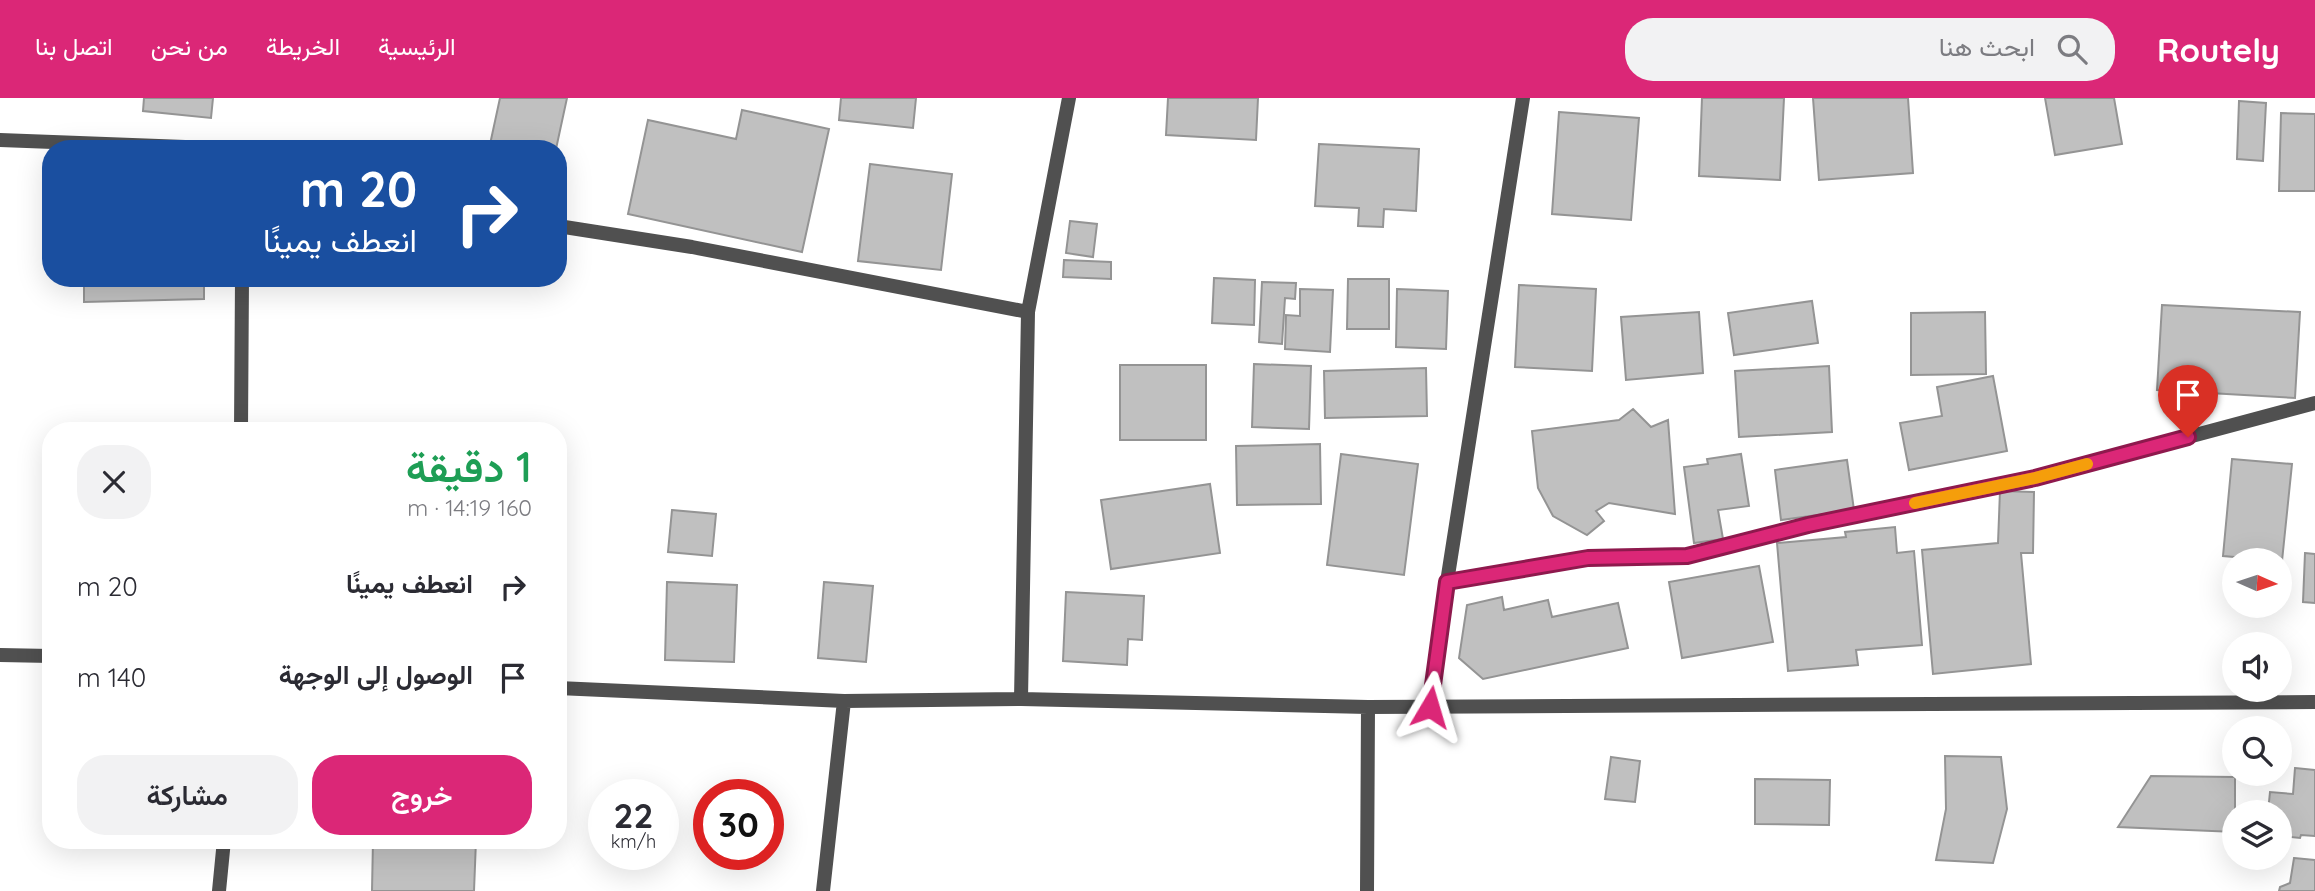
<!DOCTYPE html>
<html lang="ar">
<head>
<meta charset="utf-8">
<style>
	:root { --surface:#fff; --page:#f2f2f3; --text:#2b2b33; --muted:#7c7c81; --accent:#db2777 }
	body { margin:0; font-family:Quicksand,Vazirmatn,sans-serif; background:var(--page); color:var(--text); direction:rtl; height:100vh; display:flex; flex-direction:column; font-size:26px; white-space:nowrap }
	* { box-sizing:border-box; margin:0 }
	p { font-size:23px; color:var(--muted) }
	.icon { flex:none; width:38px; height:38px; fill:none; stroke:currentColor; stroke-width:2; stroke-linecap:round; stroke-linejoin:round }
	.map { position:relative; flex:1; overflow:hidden; direction:ltr }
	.details { position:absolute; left:42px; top:324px; width:525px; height:427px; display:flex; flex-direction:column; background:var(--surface); border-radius:28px; box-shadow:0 7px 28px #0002; direction:rtl }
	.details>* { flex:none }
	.top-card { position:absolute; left:42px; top:42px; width:525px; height:147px; border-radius:28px; box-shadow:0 7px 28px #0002; direction:rtl; background:#1a4fa0; color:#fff; overflow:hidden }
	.needle { width:46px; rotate:93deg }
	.controls { position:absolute; left:2222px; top:450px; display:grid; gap:14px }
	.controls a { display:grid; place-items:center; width:70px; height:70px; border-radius:50%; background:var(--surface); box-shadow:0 7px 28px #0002; font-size:35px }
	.speed { position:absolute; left:588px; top:681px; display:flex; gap:14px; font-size:35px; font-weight:700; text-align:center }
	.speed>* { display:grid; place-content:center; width:91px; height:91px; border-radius:50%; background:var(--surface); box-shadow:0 7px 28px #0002; line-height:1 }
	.speed small { font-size:18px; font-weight:400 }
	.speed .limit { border:10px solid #d22; background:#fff; color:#111 }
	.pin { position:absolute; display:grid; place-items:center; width:60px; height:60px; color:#fff; margin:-72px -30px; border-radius:50% 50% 50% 0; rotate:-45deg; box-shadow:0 0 7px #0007 }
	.pin .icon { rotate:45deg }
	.me { position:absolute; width:77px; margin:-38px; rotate:7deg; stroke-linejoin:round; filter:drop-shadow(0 0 5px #0008) }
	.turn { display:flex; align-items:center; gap:24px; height:147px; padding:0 35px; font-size:32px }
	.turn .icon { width:91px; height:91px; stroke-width:2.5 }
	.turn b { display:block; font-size:49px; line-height:60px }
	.round { display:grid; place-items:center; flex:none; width:74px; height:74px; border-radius:28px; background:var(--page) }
	.summary { display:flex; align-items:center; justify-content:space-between; height:119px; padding:0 35px }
	h1 { font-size:42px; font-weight:600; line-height:52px; color:#1e9e55 }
	.primary-button { display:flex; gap:14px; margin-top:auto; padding:14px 35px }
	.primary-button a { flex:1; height:80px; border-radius:28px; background:var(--accent); color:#fff; font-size:28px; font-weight:600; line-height:80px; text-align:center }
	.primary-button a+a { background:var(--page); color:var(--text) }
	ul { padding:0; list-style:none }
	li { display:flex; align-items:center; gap:21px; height:91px; padding:0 35px }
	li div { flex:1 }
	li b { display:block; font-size:26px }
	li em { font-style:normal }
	header { display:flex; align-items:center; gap:42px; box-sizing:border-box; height:98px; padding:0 35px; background:var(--accent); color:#fff }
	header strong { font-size:33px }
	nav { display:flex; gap:38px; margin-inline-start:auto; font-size:24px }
	.search { width:490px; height:63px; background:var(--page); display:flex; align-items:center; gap:18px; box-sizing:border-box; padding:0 24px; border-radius:28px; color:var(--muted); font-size:26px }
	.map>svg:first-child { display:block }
</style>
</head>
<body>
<header>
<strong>Routely</strong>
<div class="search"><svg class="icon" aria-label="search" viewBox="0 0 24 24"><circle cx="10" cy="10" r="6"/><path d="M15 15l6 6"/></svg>ابحث هنا</div>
<nav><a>الرئيسية</a><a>الخريطة</a><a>من نحن</a><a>اتصل بنا</a></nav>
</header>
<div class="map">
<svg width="2315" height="793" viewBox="0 0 2315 793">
	<rect width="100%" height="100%" fill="#fff"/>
	<path fill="#c0c0c0" stroke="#949494" stroke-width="2" d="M144,0H213L211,20L143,13Z
		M500,0H567L556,51H489Z
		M841,0H916L913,30L839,22Z
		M1168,0H1258L1256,42L1166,37Z
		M1702,0H1784L1780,82L1699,78Z
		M1813,0H1908L1913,75L1819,82Z
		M2045,0H2114L2122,46L2055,57Z
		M2239,3L2266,5L2263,63L2237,61Z
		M742,12L829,31L802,154L628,116L648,22L736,41Z
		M1559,14L1639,20L1631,122L1552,116Z
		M2281,15L2315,16V93H2279Z
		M1319,46L1419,51L1416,113L1384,111L1383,129L1358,128L1359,110L1315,108Z
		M870,66L952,76L941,172L858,163Z
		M1070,123L1097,126L1093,159L1066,155Z
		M1064,162L1111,164V181L1063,179Z
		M84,180H204V201L84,204Z
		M1214,180L1255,182L1254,227L1212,225Z
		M1348,181H1389V231H1347Z
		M1262,184L1296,185L1295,201L1285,200L1282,246L1259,244Z
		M1519,187L1596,191L1592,273L1515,269Z
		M1300,191L1333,192L1330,254L1285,251L1286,217L1300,218Z
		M1397,191L1448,193L1446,251L1396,249Z
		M1812,203L1818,245L1734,257L1728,215Z
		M2162,207L2300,214L2295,300L2157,292Z
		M1699,214L1703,275L1626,282L1621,219Z
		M1985,214L1986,276L1911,277V215Z
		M1254,266L1311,268L1309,331L1252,329Z
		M1120,267H1206V342H1120Z
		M1829,268L1832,334L1739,339L1735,273Z
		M1426,270L1427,318L1325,320L1324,273Z
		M1993,278L2007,353L1909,372L1900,325L1942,318L1937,289Z
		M1633,311L1651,329L1668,322L1675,416L1609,405L1596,413L1604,423L1587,437L1553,418L1538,390L1532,333L1619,322Z
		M1320,346L1321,406L1237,407L1236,348Z
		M1341,356L1418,366L1404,477L1327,467Z
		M1741,356L1749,408L1718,412L1723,441L1694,445L1684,369L1708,366L1707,361Z
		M2232,361L2292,366L2282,463L2223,458Z
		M1847,362L1854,412L1781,422L1775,372Z
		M1210,386L1220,455L1111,471L1101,402Z
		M2000,393L2034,394L2033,455H2021L2031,566L1933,576L1922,452L1998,445Z
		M672,412L716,416L712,458L668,454Z
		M1895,429L1897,455L1914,453L1922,547L1856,552L1858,567L1788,573L1777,445L1846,439L1845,434Z
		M2305,455L2315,456V505L2303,504Z
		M1759,468L1773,544L1682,560L1669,484Z
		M667,484L737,487L734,564L665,562Z
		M824,484L873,488L866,564L818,560Z
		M1066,494L1144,498L1142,542L1128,541L1127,567L1063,563Z
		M1502,499L1504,512L1548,502L1552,519L1618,505L1628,550L1483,581L1459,560L1467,507Z
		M1945,658L2001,659L2007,711L1993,765L1936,762L1946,711Z
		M1611,659L1640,663L1635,704L1605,701Z
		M2295,670L2315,672V738L2301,737L2300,740L2280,738V714H2268L2270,694L2293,696Z
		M2151,678L2235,679V734L2118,729Z
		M1755,681L1830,682L1829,727L1755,726Z
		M373,742H476L474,793H372Z
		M2294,760L2315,762V793H2279L2280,789L2290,785Z"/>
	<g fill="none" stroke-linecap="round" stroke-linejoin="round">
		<path stroke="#505050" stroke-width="14" d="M0,42L238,51
			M558,128L692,149L1028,214
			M241,332L242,180
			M1447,484L1523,0
			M0,557L51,558
			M558,590L844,603L1021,601L1368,609L2315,604
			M1021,601L1028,214L1069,0
			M1431,609L1447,484L1589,460L1687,458L1808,427L2035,380L2315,305
			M219,793L224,742
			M823,793L844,603
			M1367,793L1368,609"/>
	</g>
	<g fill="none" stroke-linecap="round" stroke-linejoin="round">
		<defs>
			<path id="route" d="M1430,609L1447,484L1588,460L1687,458L1808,427L2035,380L2188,339"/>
		</defs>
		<use href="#route" stroke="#8e194d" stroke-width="18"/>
		<use href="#route" stroke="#db2777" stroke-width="12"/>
		<path stroke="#f59e0b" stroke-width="12" d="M1915,405L2035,380L2087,366"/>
	</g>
</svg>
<div class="controls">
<a><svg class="needle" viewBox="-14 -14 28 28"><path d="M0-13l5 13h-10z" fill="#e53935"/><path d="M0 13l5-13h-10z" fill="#7c7c81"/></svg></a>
<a><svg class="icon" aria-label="sound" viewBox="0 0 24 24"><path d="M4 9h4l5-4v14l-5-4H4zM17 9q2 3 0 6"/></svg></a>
<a><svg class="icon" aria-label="search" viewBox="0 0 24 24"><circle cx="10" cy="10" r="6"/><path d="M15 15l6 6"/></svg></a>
<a><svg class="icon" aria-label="layers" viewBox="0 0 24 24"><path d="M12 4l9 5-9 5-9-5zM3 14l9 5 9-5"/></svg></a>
</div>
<div class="speed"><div>22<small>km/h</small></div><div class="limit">30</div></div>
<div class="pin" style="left:2188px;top:339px;background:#d93025"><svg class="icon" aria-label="arrive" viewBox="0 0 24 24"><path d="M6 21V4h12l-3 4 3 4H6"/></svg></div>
<svg class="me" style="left:1430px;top:609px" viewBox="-20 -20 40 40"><path d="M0-17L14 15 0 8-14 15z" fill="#db2777" stroke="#fff" stroke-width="4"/></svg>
<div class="top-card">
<div class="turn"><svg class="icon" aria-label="right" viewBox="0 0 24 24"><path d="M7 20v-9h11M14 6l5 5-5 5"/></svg><div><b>20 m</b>انعطف يمينًا</div></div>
</div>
<section class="details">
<div class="summary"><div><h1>1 دقيقة</h1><p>160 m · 14:19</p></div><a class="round"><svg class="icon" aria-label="close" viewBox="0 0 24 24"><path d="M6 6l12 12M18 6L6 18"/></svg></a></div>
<ul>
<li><svg class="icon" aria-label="right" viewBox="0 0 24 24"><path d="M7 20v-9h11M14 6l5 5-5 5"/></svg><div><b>انعطف يمينًا</b></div><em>20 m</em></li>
<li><svg class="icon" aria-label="arrive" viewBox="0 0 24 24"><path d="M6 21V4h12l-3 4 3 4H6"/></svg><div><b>الوصول إلى الوجهة</b></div><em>140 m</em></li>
</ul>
<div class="primary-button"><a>خروج</a><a>مشاركة</a></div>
</section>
</div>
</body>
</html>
